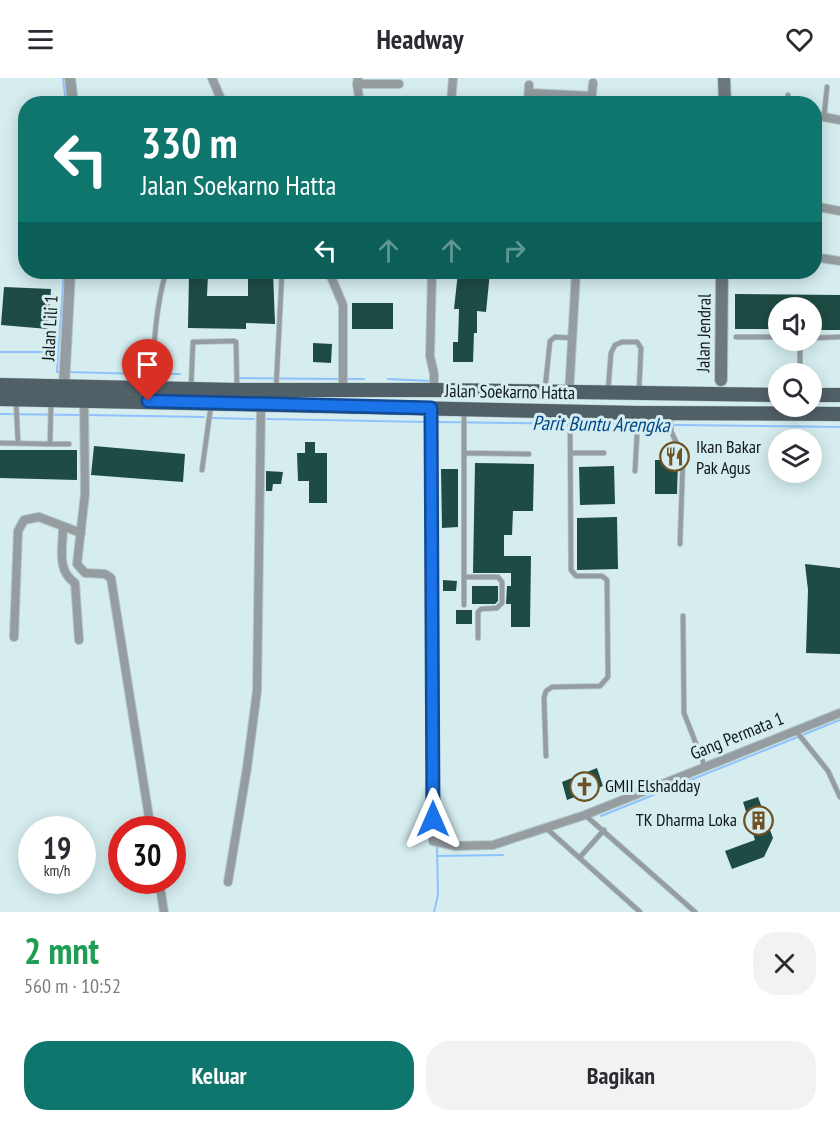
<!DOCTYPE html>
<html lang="id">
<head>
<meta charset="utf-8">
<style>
	:root { --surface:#fff; --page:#f2f2f3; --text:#2b2b33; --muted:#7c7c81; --accent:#0f766e }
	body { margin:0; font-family:"PT Sans Narrow",sans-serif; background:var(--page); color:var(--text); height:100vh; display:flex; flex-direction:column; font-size:22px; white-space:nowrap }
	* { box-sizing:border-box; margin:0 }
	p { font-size:20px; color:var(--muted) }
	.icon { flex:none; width:33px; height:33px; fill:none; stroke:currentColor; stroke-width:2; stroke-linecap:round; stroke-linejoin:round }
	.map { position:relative; height:834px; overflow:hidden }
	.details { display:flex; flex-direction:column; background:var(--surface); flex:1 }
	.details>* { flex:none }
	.hud { position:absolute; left:18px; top:18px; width:804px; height:183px; border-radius:24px; box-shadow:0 3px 15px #0003; background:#0f766e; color:#fff; overflow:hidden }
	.buttons { position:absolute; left:768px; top:219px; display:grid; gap:12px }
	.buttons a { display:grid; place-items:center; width:54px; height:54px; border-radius:50%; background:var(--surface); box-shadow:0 3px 15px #0003; font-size:30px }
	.speed { position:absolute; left:18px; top:738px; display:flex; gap:12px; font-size:30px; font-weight:700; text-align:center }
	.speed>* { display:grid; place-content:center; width:78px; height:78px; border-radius:50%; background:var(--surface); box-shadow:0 3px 15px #0003; line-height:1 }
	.speed small { font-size:15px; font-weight:400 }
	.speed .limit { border:9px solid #d22; background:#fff; color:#111 }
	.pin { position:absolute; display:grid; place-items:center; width:51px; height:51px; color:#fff; margin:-62px -26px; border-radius:50% 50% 50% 0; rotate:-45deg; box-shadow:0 0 6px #0007 }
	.pin .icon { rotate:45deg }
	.me { position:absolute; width:66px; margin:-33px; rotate:0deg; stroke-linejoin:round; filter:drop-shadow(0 0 4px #0008) }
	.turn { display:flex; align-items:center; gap:21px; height:126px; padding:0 24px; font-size:27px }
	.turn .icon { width:78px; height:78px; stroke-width:2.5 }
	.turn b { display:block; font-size:42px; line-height:51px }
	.lanes { display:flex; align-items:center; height:57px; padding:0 24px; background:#0003; justify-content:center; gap:30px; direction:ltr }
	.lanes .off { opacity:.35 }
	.round { display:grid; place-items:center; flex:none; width:63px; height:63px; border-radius:24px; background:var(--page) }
	.head { display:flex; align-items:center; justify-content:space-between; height:102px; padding:0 24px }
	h1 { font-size:36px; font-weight:700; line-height:45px; color:#1e9e55 }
	.button { display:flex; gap:12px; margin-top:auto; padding:12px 24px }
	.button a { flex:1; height:69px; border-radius:24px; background:var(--accent); color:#fff; font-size:24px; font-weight:700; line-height:69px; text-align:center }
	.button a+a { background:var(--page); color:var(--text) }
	header { display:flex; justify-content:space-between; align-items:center; height:78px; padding:0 24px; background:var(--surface); font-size:27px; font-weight:700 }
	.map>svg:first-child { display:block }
</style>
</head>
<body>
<header><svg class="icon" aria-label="menu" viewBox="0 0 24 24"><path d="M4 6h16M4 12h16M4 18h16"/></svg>Headway<svg class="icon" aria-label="heart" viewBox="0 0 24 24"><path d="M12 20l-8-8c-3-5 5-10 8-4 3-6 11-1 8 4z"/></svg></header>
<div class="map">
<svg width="840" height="834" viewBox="0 0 840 834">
	<rect width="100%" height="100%" fill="#d5edef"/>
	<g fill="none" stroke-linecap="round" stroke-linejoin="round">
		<path stroke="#8ec1fe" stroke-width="2" d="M63,0L66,26
			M0,274H58L57,294H61
			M58,274L64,194
			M67,294L142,296
			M157,296H180
			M239,300L340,301
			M346,301H364
			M388,301L432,303
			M0,336L81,337
			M87,337L204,339
			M212,340L254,341
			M267,341L428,344
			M435,344L840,349
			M601,738L840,642
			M437,743V761
			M437,778L503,777
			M434,834L438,817L437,767"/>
	</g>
	<path fill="#1e4b43" d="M248,194H273L275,246L246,245V251L188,250L189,197H208L207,218H248Z
		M458,194H490L486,234L477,233V255H474L473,284H453V264H458L459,231H454Z
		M4,209L51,211L48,251L1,247Z
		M735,216L840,217V252H812V230H778V251H735Z
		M352,225H393V251H352Z
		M313,265L332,266L331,285L313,284Z
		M305,364H315V375H327V425H309V403H298L297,375H305Z
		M94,368L185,376L183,404L91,397Z
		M0,372H77V402L0,400Z
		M655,382H678L677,416H655Z
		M475,385L534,386L533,433H513L512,457H504V478H531L530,549H511V526H506L507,508H511V495H473Z
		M614,388L615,426L580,427L579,389Z
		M441,391H458V449L442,450Z
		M266,393L283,394L281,406H273L272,413H266Z
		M617,439L618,491L577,492V440Z
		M805,486L840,490V576L806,575L808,512Z
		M443,502L457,503L456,513H443Z
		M472,508H498V523L495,526H472Z
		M456,532H472V546H456Z
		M597,690L603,708L567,722L562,704Z
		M758,719L773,760L764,779L732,791L725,773L755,762L743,724Z"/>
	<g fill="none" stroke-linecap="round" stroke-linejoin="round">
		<defs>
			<path id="service" d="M787,26L788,17
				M824,39L827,9
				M736,259H778
				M812,260L840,259
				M800,262V296
				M151,310C154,272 155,230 166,194
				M191,310L193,264L234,263L236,264L237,310
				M276,311L282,194
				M545,311L550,263L555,259L572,260
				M608,313L611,275L615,267L622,264H637L641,270L639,313
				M16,323L18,365
				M464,333V527
				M671,337V353L683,379L680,466
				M0,365L50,366L51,325
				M50,366H69
				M465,375L529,376
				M571,375H604
				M202,392L211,327
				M635,393L638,338
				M465,499H498L502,504V525L497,530L481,531L478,534V560
				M683,538L684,635L705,689
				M796,653L828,693L840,719
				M546,678L544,620L546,613L552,609L600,608L608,599L607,502L602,498H576L571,492L570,335
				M585,737L695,834
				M546,750L640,834
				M580,779L604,752"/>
			<path id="minor" d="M212,0L223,26
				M358,0L357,6L360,26
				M357,6H399
				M529,15L592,18
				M451,26L453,0
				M528,26L529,7
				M591,26L593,5
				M814,37L840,42
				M814,128L840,133
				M814,179L840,183
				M329,194L343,227V313
				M432,194L430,278L434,296V312
				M569,316L576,194
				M84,322L85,416L77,486L85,495L105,496L111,500L151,752
				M431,330L433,763L456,768L493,767L585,737L840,635
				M63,449C63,469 56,492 75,505L79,562
				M14,559L18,453L24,442L39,439L81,455
				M159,802L164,834
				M228,804L247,690L257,613L261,326"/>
			<path id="tertiary" d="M70,0L73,26
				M64,308L70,194"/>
			<path id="secondary" d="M724,0L725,26
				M721,302L722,194"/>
			<path id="primary" d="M0,307L237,312H434L778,317
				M812,317H840
				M0,321L638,335L840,336"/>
		</defs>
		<use href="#service" stroke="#b2c7c8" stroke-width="6"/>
		<use href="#minor" stroke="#b2c7c8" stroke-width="10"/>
		<use href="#tertiary" stroke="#b2c7c8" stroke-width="12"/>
		<use href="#secondary" stroke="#b2c7c8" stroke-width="14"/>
		<use href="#primary" stroke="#b2c7c8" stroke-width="15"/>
		<use href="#service" stroke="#959da1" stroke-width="4.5"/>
		<use href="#minor" stroke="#959da1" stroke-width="8"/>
		<use href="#tertiary" stroke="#959da1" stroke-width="10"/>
		<use href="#secondary" stroke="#6d797f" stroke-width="12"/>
		<use href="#primary" stroke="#515f67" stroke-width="14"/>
	</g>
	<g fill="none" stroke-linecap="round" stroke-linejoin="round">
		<defs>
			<path id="route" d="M148,323L431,330L433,741"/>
		</defs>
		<use href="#route" stroke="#114b97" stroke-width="15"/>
		<use href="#route" stroke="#1a73e8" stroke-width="10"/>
	</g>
	<defs>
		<symbol id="restaurant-ring" viewBox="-11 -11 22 22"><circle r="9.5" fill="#d5edef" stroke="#6c5224" stroke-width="1.5"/><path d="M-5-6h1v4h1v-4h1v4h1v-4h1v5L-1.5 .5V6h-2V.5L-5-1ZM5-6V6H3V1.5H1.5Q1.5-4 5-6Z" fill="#6c5224"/></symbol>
		<symbol id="church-ring" viewBox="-11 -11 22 22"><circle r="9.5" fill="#d5edef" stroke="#6c5224" stroke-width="1.5"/><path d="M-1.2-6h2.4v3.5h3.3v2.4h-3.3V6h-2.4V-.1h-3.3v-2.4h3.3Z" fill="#6c5224"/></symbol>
		<symbol id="building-ring" viewBox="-11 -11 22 22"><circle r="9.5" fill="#d5edef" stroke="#6c5224" stroke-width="1.5"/><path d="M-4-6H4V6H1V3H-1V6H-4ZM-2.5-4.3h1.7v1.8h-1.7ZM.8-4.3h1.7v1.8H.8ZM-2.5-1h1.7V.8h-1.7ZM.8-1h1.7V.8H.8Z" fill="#6c5224"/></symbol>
	</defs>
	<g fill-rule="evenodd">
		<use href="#restaurant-ring" x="658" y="362" width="33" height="33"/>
		<use href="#church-ring" x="568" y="692" width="33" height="33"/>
		<use href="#building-ring" x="742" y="726" width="33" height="33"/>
	</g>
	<g text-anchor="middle" stroke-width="6" stroke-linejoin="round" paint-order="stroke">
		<g font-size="18" fill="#101819" stroke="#d5edef">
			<text transform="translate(50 250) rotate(-87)" y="6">Jalan Lili 1</text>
			<text transform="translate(704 255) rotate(-89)" y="6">Jalan Jendral</text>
			<text transform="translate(510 314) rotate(1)" y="6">Jalan Soekarno Hatta</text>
			<text transform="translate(737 658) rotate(-22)" y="6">Gang Permata 1</text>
		</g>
		<g font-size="18" fill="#101819" stroke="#d5edef" text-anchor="start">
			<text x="696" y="375">Ikan Bakar<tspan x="696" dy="21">Pak Agus</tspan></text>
			<text x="605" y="714">GMII Elshadday</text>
			<text x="737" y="748" text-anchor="end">TK Dharma Loka</text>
		</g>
		<g font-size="20" font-style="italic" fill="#01498b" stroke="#d5edef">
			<text transform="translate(601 346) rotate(1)" y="7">Parit Buntu Arengka</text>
		</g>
	</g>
</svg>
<div class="buttons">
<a><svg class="icon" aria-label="sound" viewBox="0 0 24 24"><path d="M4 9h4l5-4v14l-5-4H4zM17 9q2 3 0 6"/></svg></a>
<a><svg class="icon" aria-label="search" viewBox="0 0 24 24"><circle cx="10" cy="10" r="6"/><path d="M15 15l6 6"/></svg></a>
<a><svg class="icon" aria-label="layers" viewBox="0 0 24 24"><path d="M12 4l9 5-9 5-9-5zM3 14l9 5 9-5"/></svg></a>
</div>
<div class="speed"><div>19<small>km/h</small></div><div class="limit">30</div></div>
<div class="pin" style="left:148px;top:323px;background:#d93025"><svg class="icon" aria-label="arrive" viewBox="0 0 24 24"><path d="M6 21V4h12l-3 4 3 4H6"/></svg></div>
<svg class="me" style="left:433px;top:741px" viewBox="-20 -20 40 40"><path d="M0-17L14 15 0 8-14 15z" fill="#1a73e8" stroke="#fff" stroke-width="4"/></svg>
<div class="hud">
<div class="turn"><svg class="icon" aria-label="left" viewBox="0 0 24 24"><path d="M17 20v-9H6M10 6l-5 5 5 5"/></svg><div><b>330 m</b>Jalan Soekarno Hatta</div></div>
<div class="lanes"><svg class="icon" aria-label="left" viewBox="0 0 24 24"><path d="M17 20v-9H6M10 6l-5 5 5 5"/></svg><svg class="icon off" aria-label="ahead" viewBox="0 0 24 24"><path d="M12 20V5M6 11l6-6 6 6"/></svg><svg class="icon off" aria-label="ahead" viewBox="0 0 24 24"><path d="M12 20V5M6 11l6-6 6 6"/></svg><svg class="icon off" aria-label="right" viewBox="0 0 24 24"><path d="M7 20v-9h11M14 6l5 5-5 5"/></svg></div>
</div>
</div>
<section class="details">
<div class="head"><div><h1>2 mnt</h1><p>560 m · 10:52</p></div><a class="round"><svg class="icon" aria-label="close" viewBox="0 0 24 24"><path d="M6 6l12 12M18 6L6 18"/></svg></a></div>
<div class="button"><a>Keluar</a><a>Bagikan</a></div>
</section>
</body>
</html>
